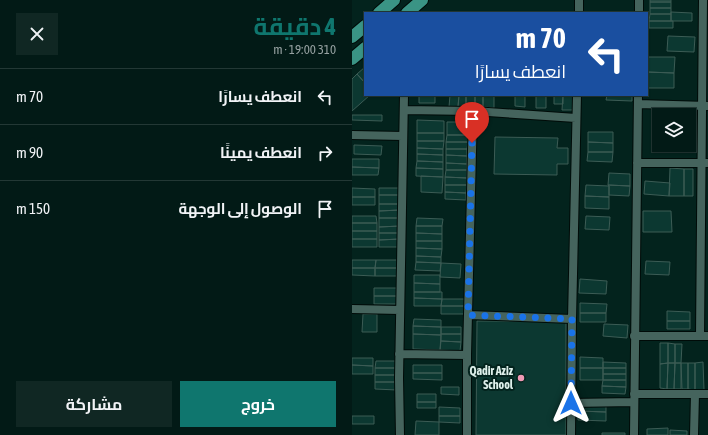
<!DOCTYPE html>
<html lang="ar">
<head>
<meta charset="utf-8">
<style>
	:root { --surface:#021a16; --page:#102723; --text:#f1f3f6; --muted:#96a1a1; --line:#233835; --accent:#0f766e }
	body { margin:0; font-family:"Asap Condensed",Cairo,sans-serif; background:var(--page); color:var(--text); direction:rtl; height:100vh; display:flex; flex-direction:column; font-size:15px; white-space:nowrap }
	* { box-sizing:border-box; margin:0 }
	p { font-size:13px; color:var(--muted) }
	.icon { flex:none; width:22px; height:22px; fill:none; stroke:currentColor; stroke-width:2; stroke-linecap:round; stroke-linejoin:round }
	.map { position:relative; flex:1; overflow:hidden; direction:ltr }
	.sheet { display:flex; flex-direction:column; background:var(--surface); width:352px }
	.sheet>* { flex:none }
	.top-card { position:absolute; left:12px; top:12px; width:284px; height:84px; border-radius:0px; box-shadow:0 1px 3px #0004,0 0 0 1px var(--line); direction:rtl; background:#1a4fa0; color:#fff; overflow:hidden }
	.tools { position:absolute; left:300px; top:108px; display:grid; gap:8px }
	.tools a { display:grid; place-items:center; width:44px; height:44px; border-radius:0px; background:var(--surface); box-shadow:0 1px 3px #0004,0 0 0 1px var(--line); font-size:20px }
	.pin { position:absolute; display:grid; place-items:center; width:34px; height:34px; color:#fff; margin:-41px -17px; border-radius:50% 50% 50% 0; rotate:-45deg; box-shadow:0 0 4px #0007 }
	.pin .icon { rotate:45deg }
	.me { position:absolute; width:44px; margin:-22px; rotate:0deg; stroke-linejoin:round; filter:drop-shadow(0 0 3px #0008) }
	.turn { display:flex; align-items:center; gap:14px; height:84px; padding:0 16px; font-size:18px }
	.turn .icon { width:52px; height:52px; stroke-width:2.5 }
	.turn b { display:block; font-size:28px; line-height:34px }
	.round { display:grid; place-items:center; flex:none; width:42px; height:42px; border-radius:0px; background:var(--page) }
	.head { display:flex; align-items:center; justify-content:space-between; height:68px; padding:0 16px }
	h1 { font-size:24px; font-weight:700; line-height:30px; color:var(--accent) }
	.cta { display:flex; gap:8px; margin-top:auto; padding:8px 16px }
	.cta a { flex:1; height:46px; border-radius:0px; background:var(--accent); color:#fff; font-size:16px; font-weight:700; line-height:46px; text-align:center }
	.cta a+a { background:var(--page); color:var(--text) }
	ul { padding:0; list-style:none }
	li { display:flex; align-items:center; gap:12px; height:56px; padding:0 16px; border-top:1px solid var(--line) }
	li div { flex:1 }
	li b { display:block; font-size:15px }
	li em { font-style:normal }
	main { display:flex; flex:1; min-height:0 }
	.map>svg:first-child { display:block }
</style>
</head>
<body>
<main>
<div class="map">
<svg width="356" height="435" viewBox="0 0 356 435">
	<rect width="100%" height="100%" fill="#03231d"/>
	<path fill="#0c3831" stroke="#3c5c55" d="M298,0H319V2H298Z
		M298,2H319V8H298Z
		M298,8H319V14H298Z
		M319,12L340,13V21H319Z
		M298,14H319V21H297Z
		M297,21H321V28H297Z
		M316,36L343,37L342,52L315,51Z
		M296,57H323L322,73L295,72Z
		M13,67V83L5,74Z
		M295,72L322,73V88H295Z
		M5,74L13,83V95H18L0,111V79Z
		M67,95H83V103H67Z
		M98,95H107L106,107H97Z
		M107,95H114V107H106Z
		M114,95H123V107H114Z
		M123,95H131V107H123Z
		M131,95H142V108L131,107Z
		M163,95H173V107L163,106Z
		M184,95H194V108H184Z
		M202,95H211V104H202Z
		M211,95H222L221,110H210Z
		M255,95H280V101L254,100Z
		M0,115H30V121L0,120Z
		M65,120L92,121V133H65Z
		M95,122H116V135H95Z
		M236,132H261V143L236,142Z
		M65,133H92V141H65Z
		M95,135H116V142H94Z
		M143,137L206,138L205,148H216V164H205V175L142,174Z
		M65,141H92L91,149L65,148Z
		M94,142H116L115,149H94Z
		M236,142L261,143V152H236Z
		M2,145L30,146L29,155L2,154Z
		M65,148L91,149V155L65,154Z
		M94,149H115V156L94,155Z
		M236,152H261L260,162L235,161Z
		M65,154L91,155V162L65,161Z
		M94,155L115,156V164L94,163Z
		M0,159H27V168L0,167Z
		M65,161L91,162V169L64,168Z
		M94,163L115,164V170H94Z
		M0,167L27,168L26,175H0Z
		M64,168L91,169V177L64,176Z
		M318,168L332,169V196H317Z
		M332,169H341V196H332Z
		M94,170H115V178L93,177Z
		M257,173L278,174V186L256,185Z
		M69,176L91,177L90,193L69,192Z
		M93,177L115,178V185H93Z
		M293,181L318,183L317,196L292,194Z
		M93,185H115L114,193L93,192Z
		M234,185L257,186V197L233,196Z
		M256,185L278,186L277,196L257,195V186Z
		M0,188L23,189V197H0Z
		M27,188H48V195H27Z
		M93,192L114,193V200L93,199Z
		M27,195H48V204H27Z
		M233,196L257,197V209L233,208Z
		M0,197H23V205H0Z
		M27,204H48V210L27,211Z
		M48,210V218H27V211Z
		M291,211H319L320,232H291Z
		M0,216H24L25,223H0Z
		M234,216L258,217L257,230L233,229Z
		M27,218H48V226L27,227Z
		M65,218L91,219L90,226H64Z
		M0,223H25V231H0Z
		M48,226V233H27V227Z
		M64,226H90V234L64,233Z
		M0,231H25V239H0Z
		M27,233H48V239L27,240Z
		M64,233L90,234V241H64Z
		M0,239H25V247H0Z
		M48,239V247H27V240Z
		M64,241H90V249L64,248Z
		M64,248L90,249L89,257L64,256Z
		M64,256L89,257V263L64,262Z
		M0,260H24L23,268H0Z
		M24,260H48L47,268H23Z
		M294,261L318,262L317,275L293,274Z
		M64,262L89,263L88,271L63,270Z
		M89,263L109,264L108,278L88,277Z
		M0,268H23V276L0,275Z
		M23,268H47V276H23Z
		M62,275H88V284L62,283Z
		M228,279L255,281L254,294L227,293Z
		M62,283L88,284V292H62Z
		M22,288H46V296H22Z
		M62,292H90V299L62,298Z
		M22,296H46V304H22Z
		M62,298L90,299L89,306H62Z
		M90,299H113V306H89Z
		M228,303L255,304L254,313H228Z
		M89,306H113V314H89Z
		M315,311L338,312V321H315Z
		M228,313H254V322H228Z
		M11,314H25V332H10Z
		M62,319L89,320V327L61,326Z
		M125,321H214V435H124Z
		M315,321H338V329H315Z
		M252,324L276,325L275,338L251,336Z
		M61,326L89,327V335L61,334Z
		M89,327H109V334H89Z
		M61,334L89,335L88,350L61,349Z
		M89,334H109V342L89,341Z
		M89,341L109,342L108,351L88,350Z
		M308,343H316V363L308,364Z
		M316,343L323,344V363H316Z
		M323,344H330L329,363H323Z
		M228,357L251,358V368H228Z
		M0,358H21V366L0,365Z
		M24,361H45V368H23Z
		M251,362L274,363V368H251Z
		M351,362L352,390H343V363Z
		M316,363L315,389L308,388V364Z
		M316,363H323L322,389H315Z
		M323,363H329V389H322Z
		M329,363H336V389H330Z
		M336,363H343V390L336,389Z
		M0,365L21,366V374H0Z
		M61,365H90V373H61Z
		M23,368H45V375H23Z
		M228,368H251V380H228Z
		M251,368H274V374H251Z
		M61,373H90V380L61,379Z
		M251,374H274V380H251Z
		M23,375H45V382H23Z
		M251,380H274V387L250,386Z
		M23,382H45V390L23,389Z
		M250,386L274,387L273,394L250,393Z
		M89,387H107V395L89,394Z
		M65,394H84V402H65Z
		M65,402H84V408H65Z
		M226,402L254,403V412L226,411Z
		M87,407L108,408V416H87Z
		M226,411L254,412V421L226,420Z
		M0,416H22V424H0Z
		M87,416H108V423L87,422Z
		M64,421L87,422V435H63Z
		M316,428V435H295V429Z
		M318,430L335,431V435H318Z
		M250,433H273V435H250Z"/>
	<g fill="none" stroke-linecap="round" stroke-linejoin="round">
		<defs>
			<path id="minor" d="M227,13V0
				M287,13V0
				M286,104L356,106
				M52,110L121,111L224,118
				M0,135L51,136
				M285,163H356
				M0,309L48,310
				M116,315L220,319
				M282,336H356
				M348,336L351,0
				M47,354L115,355
				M282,394H356
				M219,403L282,402
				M48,435L47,378L52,95
				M115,435V355L121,111
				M219,435L220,319L225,95
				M282,435L286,95
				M342,435L343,394"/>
			<path id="primary" d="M27,13L42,0
				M55,13L70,0
				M0,37L13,26
				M0,59L13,48"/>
		</defs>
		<use href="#minor" stroke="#000b08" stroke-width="10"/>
		<use href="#primary" stroke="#000b08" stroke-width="14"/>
		<use href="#minor" stroke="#45645d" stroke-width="8"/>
		<use href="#primary" stroke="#3a9485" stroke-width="12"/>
	</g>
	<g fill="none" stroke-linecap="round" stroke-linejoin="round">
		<path stroke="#1a73e8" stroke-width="7" stroke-dasharray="0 12.6" d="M120,143L116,315L220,319L219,403"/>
	</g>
	<circle fill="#f09ab5" stroke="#03231d" stroke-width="1.5" cx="169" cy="378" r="4"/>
	<g text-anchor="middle" stroke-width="4" stroke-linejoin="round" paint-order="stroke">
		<g font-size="12" font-weight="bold" fill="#def0eb" stroke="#03231d" text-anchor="end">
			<text x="161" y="375">Qadir Aziz<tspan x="161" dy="14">School</tspan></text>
		</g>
	</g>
</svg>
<div class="tools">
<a><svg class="icon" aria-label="layers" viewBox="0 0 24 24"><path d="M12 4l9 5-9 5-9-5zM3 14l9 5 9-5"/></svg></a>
</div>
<div class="pin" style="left:120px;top:143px;background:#d93025"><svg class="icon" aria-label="arrive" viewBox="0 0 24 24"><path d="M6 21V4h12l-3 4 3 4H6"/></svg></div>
<svg class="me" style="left:219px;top:403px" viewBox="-20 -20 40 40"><path d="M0-17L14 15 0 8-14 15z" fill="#1a73e8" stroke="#fff" stroke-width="4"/></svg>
<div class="top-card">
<div class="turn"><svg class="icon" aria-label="left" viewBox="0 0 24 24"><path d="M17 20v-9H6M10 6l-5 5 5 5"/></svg><div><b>70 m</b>انعطف يسارًا</div></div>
</div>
</div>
<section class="sheet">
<div class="head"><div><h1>4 دقيقة</h1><p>310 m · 19:00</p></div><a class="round"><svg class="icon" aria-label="close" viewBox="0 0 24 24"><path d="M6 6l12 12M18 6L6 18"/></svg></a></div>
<ul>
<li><svg class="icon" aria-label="left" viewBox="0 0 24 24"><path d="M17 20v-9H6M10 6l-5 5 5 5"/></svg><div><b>انعطف يسارًا</b></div><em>70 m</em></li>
<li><svg class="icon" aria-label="right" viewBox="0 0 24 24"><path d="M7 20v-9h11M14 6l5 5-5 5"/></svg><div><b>انعطف يمينًا</b></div><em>90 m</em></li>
<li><svg class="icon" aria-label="arrive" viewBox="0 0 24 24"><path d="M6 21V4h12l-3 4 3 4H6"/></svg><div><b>الوصول إلى الوجهة</b></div><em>150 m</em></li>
</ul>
<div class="cta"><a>خروج</a><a>مشاركة</a></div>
</section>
</main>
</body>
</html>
